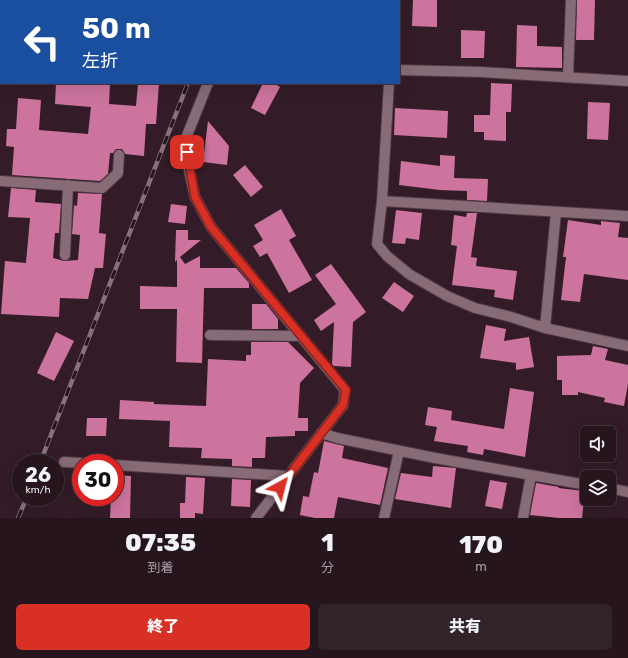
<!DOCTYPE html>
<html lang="ja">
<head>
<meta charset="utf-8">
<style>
	:root { --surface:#26151d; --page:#32222a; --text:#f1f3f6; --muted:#a49fa4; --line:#42343b; --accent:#d93025 }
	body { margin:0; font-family:Rubik,"Noto Sans JP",sans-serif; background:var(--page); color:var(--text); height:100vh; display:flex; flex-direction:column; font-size:15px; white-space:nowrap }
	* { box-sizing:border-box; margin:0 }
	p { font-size:13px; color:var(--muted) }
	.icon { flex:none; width:22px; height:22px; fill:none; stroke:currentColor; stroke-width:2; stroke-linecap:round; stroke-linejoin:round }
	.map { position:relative; height:518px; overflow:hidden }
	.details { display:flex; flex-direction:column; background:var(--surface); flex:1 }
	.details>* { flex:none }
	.top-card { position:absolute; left:0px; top:0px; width:400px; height:84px; box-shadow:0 4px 16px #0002,0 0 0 1px var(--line); background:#1a4fa0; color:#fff; overflow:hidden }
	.buttons { position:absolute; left:580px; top:426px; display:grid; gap:8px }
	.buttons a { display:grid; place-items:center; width:36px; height:36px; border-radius:6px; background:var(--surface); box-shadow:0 4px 16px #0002,0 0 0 1px var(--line); font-size:20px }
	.speed { position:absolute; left:12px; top:454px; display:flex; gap:8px; font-size:20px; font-weight:700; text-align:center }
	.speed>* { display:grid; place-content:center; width:52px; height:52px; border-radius:50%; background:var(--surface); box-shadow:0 4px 16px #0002,0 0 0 1px var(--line); line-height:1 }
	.speed small { font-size:10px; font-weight:400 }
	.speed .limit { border:6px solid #d22; background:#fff; color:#111 }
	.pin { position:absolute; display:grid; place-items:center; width:34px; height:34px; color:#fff; margin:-17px; border-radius:8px; box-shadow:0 2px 6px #0006 }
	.me { position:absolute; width:44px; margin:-22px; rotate:38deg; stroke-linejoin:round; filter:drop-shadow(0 0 3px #0008) }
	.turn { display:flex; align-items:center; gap:14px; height:84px; padding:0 16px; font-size:18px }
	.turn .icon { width:52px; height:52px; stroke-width:2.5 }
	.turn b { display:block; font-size:28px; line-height:34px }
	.eta { display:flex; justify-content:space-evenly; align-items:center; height:68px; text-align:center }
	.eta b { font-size:24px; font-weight:800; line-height:28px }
	.button { display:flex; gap:8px; margin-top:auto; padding:8px 16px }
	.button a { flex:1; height:46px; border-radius:6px; background:var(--accent); color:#fff; font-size:16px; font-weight:800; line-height:46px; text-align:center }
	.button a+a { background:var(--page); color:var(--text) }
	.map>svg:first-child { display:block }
</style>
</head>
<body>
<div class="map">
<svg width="628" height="518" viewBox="0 0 628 518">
	<rect width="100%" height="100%" fill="#331c27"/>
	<path fill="#cc749e" d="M413,0H437V27L412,26Z
		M577,0H595L594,40H576Z
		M517,25L537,26V46L562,47V68L516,67Z
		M461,30L485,31L484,58H461Z
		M56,83H110L109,104L136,106L138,83H159L156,124H146L144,156L125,154L122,149H116L113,153H110L108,174L100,181L12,175L14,147L6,146L7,129H16L18,98L41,100L39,130L88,134L91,107L55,104Z
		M263,83H273L280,87L265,115L251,108Z
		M491,83L512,84L511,112H506V141L484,140V132H474V115H490Z
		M588,102L610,103L608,140L587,139Z
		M395,108L448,111L447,138L394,135Z
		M208,121L229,146L227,165L203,162Z
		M440,155L455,156L454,178L488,179L487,201L467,200V191L440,190L399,185L401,161L440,166Z
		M245,165L263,187L251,197L233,175Z
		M11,188L36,190L35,202L61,204L59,233H55L53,258L64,261L78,260L80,235L72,234L74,205L77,206L78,193L102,194L99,233L106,234L103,268H95L88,299L60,298L59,317L1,314L5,261L26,263L30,218L8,217Z
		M171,204L187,206L185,224L168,222Z
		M281,209L296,236L289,240L312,280L289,293L267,253L260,257L253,246L263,240L254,225Z
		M396,210L422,213L419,240L406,238L405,244L392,243Z
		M467,213H477L471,257L477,258L476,266L517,271L513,300L494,297L495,290L452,285L457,246L451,245L454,215L466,217Z
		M568,220L601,225V221L620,223L618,237L628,238V280L584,274L580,302L561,300L566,257H563Z
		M176,230H188V240H201L180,257L185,264L200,256V268H236L249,283V288H204L202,363L176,362L177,309H140V286L177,287V260L175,262Z
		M331,264L366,312L353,322L351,367L334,366L332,364L334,322L321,331L314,320L336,304L315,275Z
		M394,282L414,296L403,312L382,298Z
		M252,304H266L278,319V329H252Z
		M486,325L506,329L504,341L529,337L534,367L516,370V363L480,358Z
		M56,332L74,341L54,381L37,373Z
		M251,342H288L314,368L300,383L298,418H308V431H295V436L266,437L265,458H252V467L232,466V459L201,458L202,448L169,447L170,421L119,419L120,400L154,402V404L206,406L208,359L246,361V355H251Z
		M593,346L608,349L605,360L628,365V384L624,406L604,402L605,398L578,392V395H562V380H557V356L591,355Z
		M510,388L534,392L525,457L484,449L483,455L467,452L468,446L434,441L437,427L425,425L428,407L452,411L451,420L504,429Z
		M87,418H107L106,436H86Z
		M324,441L344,446L342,458L388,468L380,505L338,497L334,518H315L300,515L303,496L309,497L314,472L318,473Z
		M433,466L456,468L451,508L395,499L401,473L432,477Z
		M115,475L131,476L130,518H110L111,497H115Z
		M186,477L205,478L203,514L195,513V518H180V503H185Z
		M232,479L251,480L250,507L231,506Z
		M490,480L507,483L502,509L485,506Z
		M536,483L559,487L558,488L585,491L582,518H559L530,515Z"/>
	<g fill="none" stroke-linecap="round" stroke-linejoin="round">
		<defs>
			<path id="minor" d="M239,1L240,0
				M392,1V0
				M0,47H1
				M399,70L481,72L628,81
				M568,77L571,0
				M208,83L186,138L188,165L195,197L211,227L345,390L343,405L256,518
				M389,83L382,201L377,244L387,256L409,274L447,296L475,308L511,317L545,328L628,346
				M0,181L102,188L118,173L119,155
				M382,201L628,216
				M65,255L68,185
				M545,328L556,212
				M210,335L301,336
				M321,433L337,438L435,458L587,485
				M64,462L81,463
				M115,465L288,476
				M609,488L628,492
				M384,518L399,451
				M523,518L531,475"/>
		</defs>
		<use href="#minor" stroke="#4c3942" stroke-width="12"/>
		<use href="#minor" stroke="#876b77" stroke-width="10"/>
		<defs>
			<path id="rail" d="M220,1L221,0
				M40,463L188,83
				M18,518L27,497"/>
		</defs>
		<use href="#rail" stroke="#86727b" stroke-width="4.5"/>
		<use href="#rail" stroke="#29131d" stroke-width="3" stroke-dasharray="9" stroke-linecap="butt"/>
	</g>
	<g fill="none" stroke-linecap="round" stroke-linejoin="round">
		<defs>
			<path id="route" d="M187,152L195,197L211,227L346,390L343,405L280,487"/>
		</defs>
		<use href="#route" stroke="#8d1f18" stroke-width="10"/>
		<use href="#route" stroke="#d93025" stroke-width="7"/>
	</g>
</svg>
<div class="buttons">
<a><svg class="icon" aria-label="sound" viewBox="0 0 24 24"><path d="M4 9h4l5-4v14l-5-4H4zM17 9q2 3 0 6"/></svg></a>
<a><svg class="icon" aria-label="layers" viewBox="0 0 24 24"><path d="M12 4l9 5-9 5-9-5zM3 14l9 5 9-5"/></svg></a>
</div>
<div class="speed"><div>26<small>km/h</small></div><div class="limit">30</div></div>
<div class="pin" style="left:187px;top:152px;background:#d93025"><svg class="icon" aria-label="arrive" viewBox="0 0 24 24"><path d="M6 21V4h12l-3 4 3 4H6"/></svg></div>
<svg class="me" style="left:280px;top:487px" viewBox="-20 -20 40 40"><path d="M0-17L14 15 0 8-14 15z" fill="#d93025" stroke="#fff" stroke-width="4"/></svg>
<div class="top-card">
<div class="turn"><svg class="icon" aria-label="left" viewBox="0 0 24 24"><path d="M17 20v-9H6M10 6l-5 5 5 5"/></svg><div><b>50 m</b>左折</div></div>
</div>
</div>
<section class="details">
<div class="eta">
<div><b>07:35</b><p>到着</p></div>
<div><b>1</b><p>分</p></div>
<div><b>170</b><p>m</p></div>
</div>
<div class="button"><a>終了</a><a>共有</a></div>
</section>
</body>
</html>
